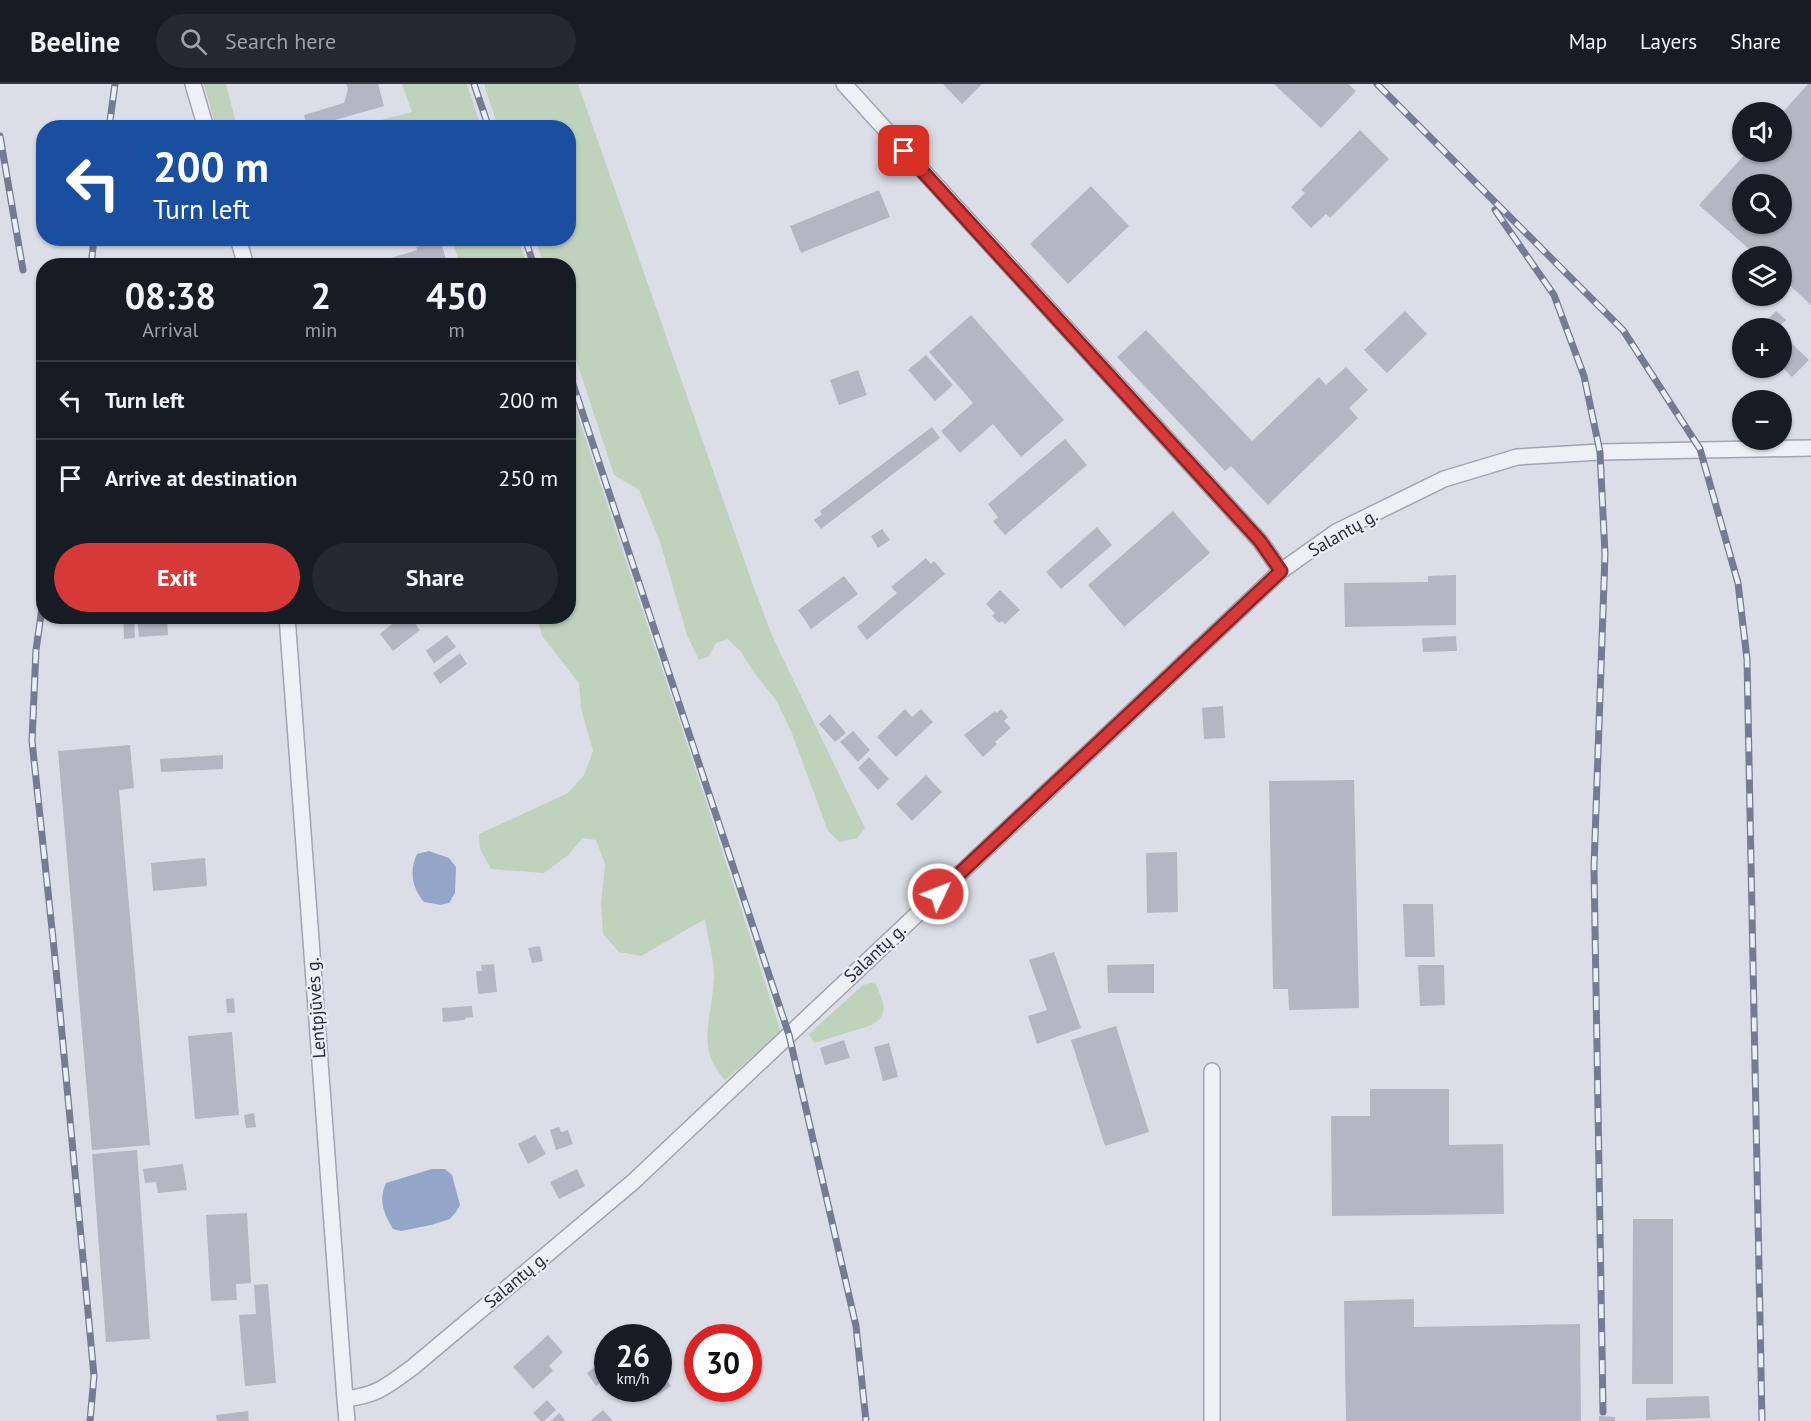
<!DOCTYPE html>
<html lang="en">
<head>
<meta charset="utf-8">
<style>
	:root { --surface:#171b24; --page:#242831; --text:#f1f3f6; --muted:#9ea1a6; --line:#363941; --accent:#d63937 }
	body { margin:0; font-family:"PT Sans",sans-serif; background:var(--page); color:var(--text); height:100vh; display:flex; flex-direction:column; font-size:22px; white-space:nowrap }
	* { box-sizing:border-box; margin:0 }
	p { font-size:20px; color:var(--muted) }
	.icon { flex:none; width:33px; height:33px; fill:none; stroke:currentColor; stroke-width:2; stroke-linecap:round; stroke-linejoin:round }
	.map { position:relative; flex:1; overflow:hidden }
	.details { position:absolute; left:36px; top:174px; width:540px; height:366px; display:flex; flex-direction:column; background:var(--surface); border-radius:24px; box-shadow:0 2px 4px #0004 }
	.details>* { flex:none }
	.hud { position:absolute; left:36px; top:36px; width:540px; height:126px; border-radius:24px; box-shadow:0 2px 4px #0004; background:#1a4fa0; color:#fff; overflow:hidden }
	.buttons { position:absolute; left:1732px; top:18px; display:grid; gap:12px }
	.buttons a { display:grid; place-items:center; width:60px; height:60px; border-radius:50%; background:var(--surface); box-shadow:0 2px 4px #0004; font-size:30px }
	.speed { position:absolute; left:594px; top:1240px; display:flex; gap:12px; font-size:30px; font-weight:700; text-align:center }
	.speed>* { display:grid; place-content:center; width:78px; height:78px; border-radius:50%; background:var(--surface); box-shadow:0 2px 4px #0004; line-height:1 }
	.speed small { font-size:15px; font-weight:400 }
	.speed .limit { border:9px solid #d22; background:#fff; color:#111 }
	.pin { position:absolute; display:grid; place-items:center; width:51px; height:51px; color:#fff; margin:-26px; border-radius:12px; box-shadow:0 3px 9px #0006 }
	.me { position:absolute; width:66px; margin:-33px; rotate:47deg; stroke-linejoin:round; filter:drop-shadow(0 0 4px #0008) }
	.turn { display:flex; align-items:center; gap:21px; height:126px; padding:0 18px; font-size:27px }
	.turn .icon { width:78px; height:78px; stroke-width:2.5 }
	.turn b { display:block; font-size:42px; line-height:51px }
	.eta { display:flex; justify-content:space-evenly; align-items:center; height:102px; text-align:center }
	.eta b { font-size:36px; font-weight:600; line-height:42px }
	.cta { display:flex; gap:12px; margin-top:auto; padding:12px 18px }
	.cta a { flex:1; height:69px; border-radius:36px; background:var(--accent); color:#fff; font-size:24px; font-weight:600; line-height:69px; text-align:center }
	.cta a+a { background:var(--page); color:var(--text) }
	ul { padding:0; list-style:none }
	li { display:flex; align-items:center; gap:18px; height:78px; padding:0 18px; border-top:2px solid var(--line) }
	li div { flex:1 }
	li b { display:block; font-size:22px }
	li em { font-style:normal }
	header { display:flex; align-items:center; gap:36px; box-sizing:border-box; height:84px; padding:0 30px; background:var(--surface); border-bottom:2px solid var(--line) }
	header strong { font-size:28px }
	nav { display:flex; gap:33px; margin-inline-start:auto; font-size:21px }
	.search { width:420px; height:54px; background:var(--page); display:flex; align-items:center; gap:15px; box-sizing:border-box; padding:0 21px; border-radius:33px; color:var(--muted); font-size:22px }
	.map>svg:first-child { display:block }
</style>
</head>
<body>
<header>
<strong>Beeline</strong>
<div class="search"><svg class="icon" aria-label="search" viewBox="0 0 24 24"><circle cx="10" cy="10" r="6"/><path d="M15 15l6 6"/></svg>Search here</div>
<nav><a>Map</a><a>Layers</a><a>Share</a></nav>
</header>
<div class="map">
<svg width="1811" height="1337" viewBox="0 0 1811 1337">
	<rect width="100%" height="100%" fill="#dcdee7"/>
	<path fill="#bed2bc" d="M204,0H226L237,43H216Z
		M402,0H467L481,43H354L412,28Z
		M484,0H578L754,504L773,554L865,744L857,754L840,758L828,747L791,647L776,616L755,590L741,568L728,555L716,559L709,572L699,576L687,551L660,458L639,406L614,391L569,254L568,182L544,181L535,155L568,154V44L498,43Z
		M452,155H518L527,181H460Z
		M569,305L705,714L781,948L725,996C695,964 712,934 714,895C715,878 707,852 705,835L641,872L619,868L603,850L601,820L605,780L596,756L583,754L568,771L544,789L491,785L480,765L479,750L568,709L584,691L593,667L581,624L579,599L542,552L537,533L568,532Z
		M871,899L876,900C882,917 891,929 872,941L814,959L809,950L863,901Z"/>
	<path fill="#94a5ca" d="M429,767L449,774L456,783L455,809L449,819L441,821L424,818C412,804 409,787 417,770Z
		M432,1085H445L452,1091L460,1121L456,1128L450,1135L431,1141L401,1147L393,1145C384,1130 378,1116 386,1099Z"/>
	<path fill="#b3b7c4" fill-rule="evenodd" d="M346,0H378L384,22L307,44L304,31L344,19L348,5Z
		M943,0H982L962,20Z
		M1274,0H1348L1356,7L1321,44Z
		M1808,0H1811V221L1782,194V172H1757L1699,121L1747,68H1782V29ZM1743,100H1782V140H1743Z
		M1360,46L1389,75L1330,134L1326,130L1311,144L1291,123L1305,109L1301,106Z
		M1091,102L1129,142L1068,200L1030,160Z
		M879,106L890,133L801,169L790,142Z
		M440,155L448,182H393L391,174L417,166L416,163Z
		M1405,227L1427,250L1387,289L1364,266Z
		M1776,227L1786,236L1778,244H1759Z
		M971,231L1064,336L1021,373L993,340L960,369L941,347L973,319L929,268Z
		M1146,246L1252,357L1319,293L1326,301L1346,283L1368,306L1349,324L1358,334L1268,421L1231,382L1225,387L1117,273Z
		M1782,250L1809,276L1792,293L1782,283Z
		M926,271L953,301L935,317L908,286Z
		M858,286L867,311L839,321L830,296Z
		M932,343L940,354L821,445L814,436L822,430L820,427Z
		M1065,355L1087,381L1005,451L993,437L998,433L988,420Z
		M1173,427L1210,469L1124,543L1088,501Z
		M1097,443L1112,461L1061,505L1046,488Z
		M882,445L890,456L878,464L871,452Z
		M926,474L931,480L934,477L945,490L867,556L857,543L897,509L891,503Z
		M1456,491V541L1345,543L1344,499L1428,498V492Z
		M844,492L858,510L811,545L798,526Z
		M1000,506L1020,526L1005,540L1002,537L999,539L992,532L995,529L986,520Z
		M123,532H134L135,554L124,555Z
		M137,532H167L168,551L139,553Z
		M402,532H409L420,546L393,567L380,550Z
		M447,551L456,563L434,579L426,567Z
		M1456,552L1457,567L1423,568L1422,554Z
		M460,569L467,580L440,600L433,589Z
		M1223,622L1225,654L1204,655L1202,624Z
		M905,625L912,633L921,625L933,638L896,673L877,653Z
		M1001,625L1008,633L1004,637L1011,644L995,658L997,660L983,673L964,651L995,627L997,629Z
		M830,630L846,649L835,658L819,640Z
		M853,647L870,666L858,678L840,658Z
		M130,661L134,704L119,706L150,1061L92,1066L58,667Z
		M223,671V685L161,688L160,675Z
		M869,673L889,695L878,706L858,684Z
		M926,691L942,708L912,737L896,720Z
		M1354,696L1359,924L1289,926L1288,905H1273L1269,697Z
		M1177,768L1178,828L1147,829L1146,769Z
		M205,774L207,802L153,807L151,779Z
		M1403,820H1433L1435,873H1405Z
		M540,862L543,877L532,879L528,864Z
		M1054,868L1081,944L1037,960L1028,932L1047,926L1029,876Z
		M494,880L497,908L478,910L476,887H482L481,881Z
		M1154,880V909H1108L1107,881Z
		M1418,881H1444L1445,921L1420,922Z
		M234,914L235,929H227L226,915Z
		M472,922L473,933L465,934V936L443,938L442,924Z
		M1116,942L1149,1048L1105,1062L1071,956Z
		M232,948L239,1031L195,1035L188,952Z
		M844,956L850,974L825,981L820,964Z
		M889,959L898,993L883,997L874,963Z
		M1370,1005H1449V1061L1503,1060L1504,1130L1332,1132L1331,1032H1370Z
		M254,1029L256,1043L246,1044L244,1031Z
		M559,1043L561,1048L568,1046L573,1060L556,1066L550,1046Z
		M535,1051L546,1070L528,1080L518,1060Z
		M137,1066L150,1255L106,1258L92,1070Z
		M183,1080L187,1106L158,1109L156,1098L145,1099L143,1085Z
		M577,1085L585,1102L559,1115L550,1098Z
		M247,1129L251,1199L236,1200L237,1216L211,1217L206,1131Z
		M1633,1135H1673V1300H1632Z
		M268,1200L276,1299L245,1302L239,1231L256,1230L254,1201Z
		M1414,1215V1243L1580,1240L1581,1337H1346L1344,1217Z
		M548,1251L563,1268L549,1282L553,1287L533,1305L513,1283Z
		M600,1279L608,1289V1293L596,1302L587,1289Z
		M658,1284L671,1302L656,1312L651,1305H658Z
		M1709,1312L1710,1334L1646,1336V1314Z
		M547,1316L556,1326L544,1337H541L533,1329Z
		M603,1326L613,1337H590Z
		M248,1327L249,1337H217L216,1331Z
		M559,1329L566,1337H551Z
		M1599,1332L1615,1333V1337H1599Z"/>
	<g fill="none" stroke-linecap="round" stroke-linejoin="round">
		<defs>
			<path id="street" d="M193,0L206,44
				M844,0L1260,457L1281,487
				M238,154L246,182
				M287,532L345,1315
				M1212,987V1337
				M347,1337L345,1315C378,1311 387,1302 413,1283L633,1098L1281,487L1336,448L1444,395L1517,373L1600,368L1811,364"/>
		</defs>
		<use href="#street" stroke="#a1a4b1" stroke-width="18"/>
		<use href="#street" stroke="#eff0f5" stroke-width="15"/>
		<defs>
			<path id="rail" d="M474,0L489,44
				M1377,0L1623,246L1700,365L1738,499L1747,575L1762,1337
				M109,44L115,0
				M0,52L23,186
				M1495,126L1554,211L1584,292L1600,368L1605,470L1594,783L1603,1328
				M525,154L534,182
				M91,182L94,154
				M568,285L789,951L856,1242L866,1337
				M44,510L36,566L32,657L54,864L94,1292L90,1337"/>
		</defs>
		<use href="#rail" stroke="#747b92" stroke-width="7"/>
		<use href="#rail" stroke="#ebeef5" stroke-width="4.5" stroke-dasharray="14" stroke-linecap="butt"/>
	</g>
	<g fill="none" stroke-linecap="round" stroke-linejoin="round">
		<defs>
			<path id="route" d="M904,67L1260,457L1281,487L938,810"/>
		</defs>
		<use href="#route" stroke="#8b2524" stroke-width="15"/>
		<use href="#route" stroke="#d63937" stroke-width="10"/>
	</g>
	<g text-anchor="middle" stroke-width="4.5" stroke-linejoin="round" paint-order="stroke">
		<g font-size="18" fill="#252a3e" stroke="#ebeef5">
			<text transform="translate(1343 449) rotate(-30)" y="6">Salantų g.</text>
			<text transform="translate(875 869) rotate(-43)" y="6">Salantų g.</text>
			<text transform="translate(316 924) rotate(-94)" y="6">Lentpjūvės g.</text>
			<text transform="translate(516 1196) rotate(-40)" y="6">Salantų g.</text>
		</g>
	</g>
</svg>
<div class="buttons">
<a><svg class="icon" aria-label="sound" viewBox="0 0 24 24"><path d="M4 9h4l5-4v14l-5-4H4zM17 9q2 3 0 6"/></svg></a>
<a><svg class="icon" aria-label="search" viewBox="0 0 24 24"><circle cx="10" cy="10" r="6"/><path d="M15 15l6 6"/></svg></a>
<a><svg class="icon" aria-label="layers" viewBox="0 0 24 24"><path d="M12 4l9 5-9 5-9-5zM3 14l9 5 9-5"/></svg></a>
<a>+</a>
<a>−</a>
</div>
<div class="speed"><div>26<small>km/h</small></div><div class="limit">30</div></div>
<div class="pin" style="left:904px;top:67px;background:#d93025"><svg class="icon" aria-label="arrive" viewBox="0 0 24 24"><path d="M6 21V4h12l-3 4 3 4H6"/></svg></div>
<svg class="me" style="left:938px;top:810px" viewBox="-20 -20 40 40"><circle r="17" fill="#d63937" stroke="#fff" stroke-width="3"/><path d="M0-11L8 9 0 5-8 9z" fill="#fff"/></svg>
<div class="hud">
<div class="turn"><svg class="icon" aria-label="left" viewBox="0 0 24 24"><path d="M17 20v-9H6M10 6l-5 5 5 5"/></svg><div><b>200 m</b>Turn left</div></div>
</div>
<section class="details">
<div class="eta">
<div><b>08:38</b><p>Arrival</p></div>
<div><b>2</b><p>min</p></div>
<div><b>450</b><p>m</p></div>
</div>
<ul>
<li><svg class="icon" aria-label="left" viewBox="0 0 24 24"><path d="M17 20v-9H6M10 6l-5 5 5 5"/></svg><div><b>Turn left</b></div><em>200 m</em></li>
<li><svg class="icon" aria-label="arrive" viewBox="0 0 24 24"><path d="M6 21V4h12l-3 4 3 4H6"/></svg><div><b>Arrive at destination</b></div><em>250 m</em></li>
</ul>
<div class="cta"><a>Exit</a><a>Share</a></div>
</section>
</div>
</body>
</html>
